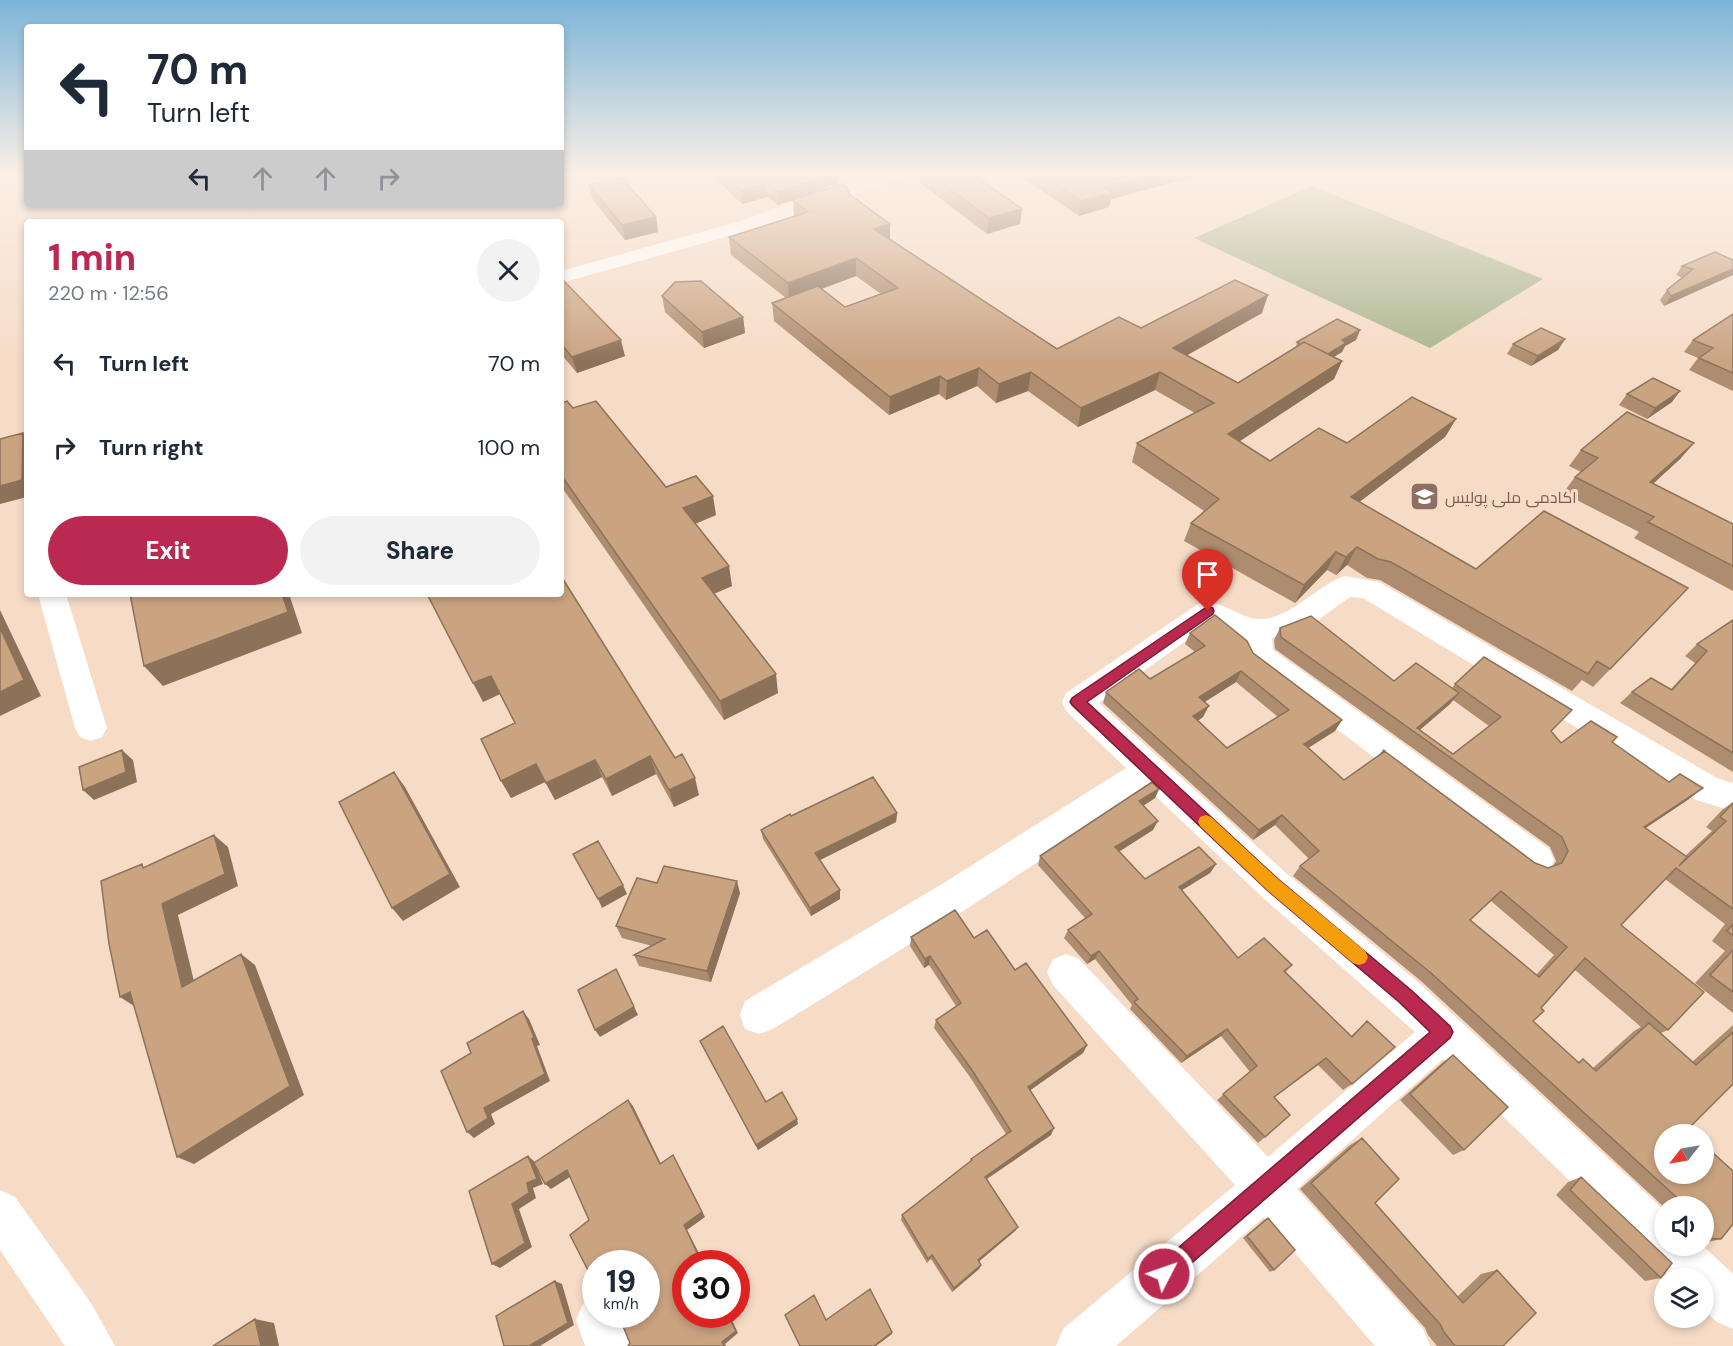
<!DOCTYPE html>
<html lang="en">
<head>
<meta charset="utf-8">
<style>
	:root { --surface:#fff; --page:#f2f2f3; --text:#1f2937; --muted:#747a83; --accent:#ba2950 }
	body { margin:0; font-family:"DM Sans",Cairo,sans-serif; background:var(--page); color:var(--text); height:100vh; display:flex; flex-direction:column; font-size:22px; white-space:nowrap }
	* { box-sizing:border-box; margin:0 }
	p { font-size:20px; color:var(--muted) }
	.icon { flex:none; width:33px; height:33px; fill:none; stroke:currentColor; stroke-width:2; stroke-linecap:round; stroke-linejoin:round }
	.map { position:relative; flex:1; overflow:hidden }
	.drawer { position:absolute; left:24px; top:219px; width:540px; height:378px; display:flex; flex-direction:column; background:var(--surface); border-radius:6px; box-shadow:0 3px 9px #0003 }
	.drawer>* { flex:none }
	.hud { position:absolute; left:24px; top:24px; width:540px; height:183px; border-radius:6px; box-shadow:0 3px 9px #0003; background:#fff; color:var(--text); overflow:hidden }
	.needle { width:39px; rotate:239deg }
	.tools { position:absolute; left:1654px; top:1124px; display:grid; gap:12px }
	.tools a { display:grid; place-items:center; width:60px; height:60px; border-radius:50%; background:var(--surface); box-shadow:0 3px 9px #0003; font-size:30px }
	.speed { position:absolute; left:582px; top:1250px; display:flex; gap:12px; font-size:30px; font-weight:700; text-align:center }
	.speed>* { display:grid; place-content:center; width:78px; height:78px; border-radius:50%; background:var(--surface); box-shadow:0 3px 9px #0003; line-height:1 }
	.speed small { font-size:15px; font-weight:400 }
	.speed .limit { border:9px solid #d22; background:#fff; color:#111 }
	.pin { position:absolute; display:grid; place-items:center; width:51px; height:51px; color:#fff; margin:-62px -26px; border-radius:50% 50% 50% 0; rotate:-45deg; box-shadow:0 0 6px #0007 }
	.pin .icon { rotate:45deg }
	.me { position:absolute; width:66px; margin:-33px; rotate:49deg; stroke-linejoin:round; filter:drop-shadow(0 0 4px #0008) }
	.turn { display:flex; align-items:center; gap:21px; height:126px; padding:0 24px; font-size:27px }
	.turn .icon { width:78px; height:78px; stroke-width:2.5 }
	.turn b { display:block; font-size:42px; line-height:51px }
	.lanes { display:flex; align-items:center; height:57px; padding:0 24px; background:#0003; justify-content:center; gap:30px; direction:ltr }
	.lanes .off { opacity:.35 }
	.round { display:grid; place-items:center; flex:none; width:63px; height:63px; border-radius:32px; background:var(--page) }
	.headline { display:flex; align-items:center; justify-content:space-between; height:102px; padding:0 24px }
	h1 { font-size:36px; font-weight:800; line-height:45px; color:var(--accent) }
	.action { display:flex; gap:12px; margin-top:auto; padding:12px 24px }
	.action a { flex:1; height:69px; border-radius:36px; background:var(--accent); color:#fff; font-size:24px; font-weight:800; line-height:69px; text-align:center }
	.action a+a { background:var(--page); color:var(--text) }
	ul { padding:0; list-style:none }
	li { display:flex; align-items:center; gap:18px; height:84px; padding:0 24px }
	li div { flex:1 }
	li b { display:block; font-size:22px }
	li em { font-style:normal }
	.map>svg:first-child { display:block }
</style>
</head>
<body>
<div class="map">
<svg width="1733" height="1346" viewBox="0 0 1733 1346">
	<rect width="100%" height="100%" fill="#f6dcc7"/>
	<path fill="#aab58e" d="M1312,186L1543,279L1430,348L1194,238Z"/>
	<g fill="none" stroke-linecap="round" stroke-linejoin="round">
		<path fill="#fff" fill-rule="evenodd" d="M903,174L900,178L754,229L561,283V271L740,221L872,175Z
			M1345,576L1379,582L1717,778L1733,783V811L1696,800L1363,598L1350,597L1318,620L1272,638L1273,650L1549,849L1554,860L1549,871L1537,876L1525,871L1249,663L1244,655L1243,636L1211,623L1099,703L1286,873L1419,983L1665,1211V1245H1702L1733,1274V1329L1717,1322L1704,1310V1278H1671L1443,1059L1297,1189L1423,1329L1430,1346H1375L1264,1217L1116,1346H1056L1063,1329L1235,1185L1053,985L1047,972L1053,959L1066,954L1079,959L1268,1157L1415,1032L1260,895L1148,789L968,908L773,1029L759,1034L745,1029L740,1015L745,1001L942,884L1126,768L1066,711L1062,702L1066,693L1198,604C1221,597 1237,618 1259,619C1290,620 1318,584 1345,576Z
			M38,594H66L107,728L102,737L91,741L80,737L75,728Z
			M0,1190L15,1197L91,1303L115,1346H65L0,1250Z
			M596,1298V1314H620L633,1346H585L576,1320L583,1304Z"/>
	</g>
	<path fill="#ae8c6f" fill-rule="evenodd" d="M711,174H838V184L825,187V189L778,205L767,197L742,204Z
		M921,174H972L1020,224L987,234L920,183Z
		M1017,174H1204L1111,199L1109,207L1079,216Z
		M589,185L656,217L658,232L625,240L593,200Z
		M850,195L890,224V239L1057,349L1141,328L1262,313L1187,355L1238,383L1296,347L1297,342L1360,330L1356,340L1345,346L1342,352L1334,357L1342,361L1334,379L1239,441L1270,461L1456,419L1445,437L1359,502L1476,569L1688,588L1593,687L1582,680L1572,691L1380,580L1367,578L1347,565L1336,575L1327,570L1295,603L1184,541L1191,523L1204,511L1132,462L1137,443L1195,413L1155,390L1078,427L1028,391L996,403L977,386L946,400L939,394L889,415L774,321L772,303L786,298L731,255L729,237L794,216L793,200ZM856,276L881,294L845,307L821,289Z
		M1733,260L1664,306L1660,300L1667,290L1683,278L1676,275L1682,266Z
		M561,279L625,356L577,373L561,354Z
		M662,296L743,317L745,333L704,348L665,312Z
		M1733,314V391L1689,370L1698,358L1684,352L1693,340Z
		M1565,339L1558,350L1531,366L1507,354L1513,344Z
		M1627,394L1672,402L1647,419L1619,405Z
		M561,403L573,408L666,487L716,515L695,524L732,586L714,594L778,693L724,720L561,486Z
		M1694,443L1680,459L1653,484L1733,524V591L1634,538L1639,532L1563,493L1575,477L1581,472L1569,466L1581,450Z
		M561,594L675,758L699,795L674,807L656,774L612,796L602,777L555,800L545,782L511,798L515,723L500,694L483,702Z
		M1733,620V772L1620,703L1632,692L1671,689L1695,663L1685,656L1697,644Z
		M1280,628L1394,681L1452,688L1455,684L1551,731L1561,743L1612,742L1689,799L1645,828L1685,856L1712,831L1706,827L1722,810L1733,802V1013L1695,983L1725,951L1712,941L1725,924L1665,879L1621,925L1668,1030L1661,1033L1692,1062L1733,1025V1084L1687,1130L1721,1239L1704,1243V1206H1665V1208L1421,981L1293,876L1300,866L1309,859L1275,825L1253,840L1103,703L1106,692L1150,679L1195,652L1185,644L1190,633L1253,653L1342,720L1335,731L1308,748L1344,780L1377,757L1383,750L1535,863L1548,868L1553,866L1556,861L1550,847L1275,649L1274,640ZM1236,682L1278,717L1227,748L1198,721L1203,717L1204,702ZM1453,700L1489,726L1453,754L1420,730L1450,704ZM1491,901L1554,955L1536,975L1470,920ZM1575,970L1641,1027L1634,1031L1593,1068L1583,1059L1578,1062L1533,1021L1541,1008Z
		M1159,789L1155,798L1143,806L1153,830L1119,852L1145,879L1216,864L1210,873L1182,890L1238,958L1292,965L1285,973L1351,1036L1367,1021L1352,1084L1343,1090L1318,1065L1274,1097L1265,1137L1258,1143L1217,1100L1250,1072L1221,1036L1181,1063L1130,1009L1132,1005L1095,959L1087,964L1064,938L1068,930L1085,918L1038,865L1040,856Z
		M897,813L896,822L820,860L840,890V899L811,916L763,839L761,830L791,816Z
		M657,883L740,893L711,982L639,966L634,955L652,946L622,938L616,926Z
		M911,937L974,938L1015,970L1087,1045L1083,1053L1030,1090L1051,1135L987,1179L1018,1227L1015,1231L979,1261L981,1265L979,1269L952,1292L931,1259L927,1263L901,1220L902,1215L970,1162L971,1159L1006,1134L970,1077L934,1028L936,1020L956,1006L929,965L924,968L910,946Z
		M700,1041L766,1102L798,1124L758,1150Z
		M1453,1055L1464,1150L1453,1155L1400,1100L1443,1062Z
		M1362,1138L1375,1203L1457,1297L1481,1274L1497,1270L1503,1346H1437L1428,1335L1425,1328L1300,1189L1350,1145Z
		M1581,1177L1661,1278L1645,1281L1556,1195L1568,1182Z
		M1268,1218L1274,1270L1270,1272L1243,1238L1264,1220Z"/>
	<path fill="#8d725a" d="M823,174H838V184L825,187V189L778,205L777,192Z
		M1155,174H1204L1111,199L1109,207L1079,216L1081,201L1104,187Z
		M766,184L767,197L742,204L741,190Z
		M850,190V206L845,191Z
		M1022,209L1020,224L987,234L989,218Z
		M656,217L658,232L625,240L622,225Z
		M890,224V241L874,229Z
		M856,258V276L789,301L788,283Z
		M1733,269V275L1664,306L1671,296Z
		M1268,295L1262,313L1168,366L1173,348Z
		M743,317L745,333L704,348L702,332Z
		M1360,330L1356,340L1345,346L1342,352L1320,365L1324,356L1342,340Z
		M1565,339L1558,350L1531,366L1538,356Z
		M621,340L625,356L577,373L572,357Z
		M1342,361L1334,379L1222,453L1228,434Z
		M979,368L977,386L946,400L947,381Z
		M1031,372L1028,391L996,403L999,384Z
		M1160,372L1155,390L1078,427L1081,408Z
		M940,376L939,394L889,415L890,397Z
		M1680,391L1672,402L1647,419L1655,408Z
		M1456,419L1445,437L1341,516L1351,497Z
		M23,433L27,438V497L0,504V486Z
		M1694,443L1680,459L1637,498L1650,482Z
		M713,496L716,515L687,527L683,508Z
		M1357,547L1347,565L1336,575L1346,557Z
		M1336,552L1327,570L1295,603L1304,585Z
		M729,566L732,586L706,597L702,578Z
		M282,594H289L302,633L163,686L144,666Z
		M0,610L41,696L0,716Z
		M1241,671L1236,682L1194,709L1199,697Z
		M776,674L778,693L724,720L720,701Z
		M491,676L500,694L483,702L473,683Z
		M1459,693L1450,704L1416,733L1417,728Z
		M1209,706L1203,717L1188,727L1193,716Z
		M1342,720L1335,731L1297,755L1304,744Z
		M122,750L133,760L137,782L94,800L83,790Z
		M650,756L656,774L612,796L606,779Z
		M595,760L602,777L555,800L546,783Z
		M536,764L545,782L511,798L501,781Z
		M394,772L405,787L460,887L403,921L392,908Z
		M695,778L699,795L674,807L669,790Z
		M1703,788L1689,799L1631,838L1644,827Z
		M1159,789L1155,798L1135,811L1139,801Z
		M897,813L896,822L816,862L815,853Z
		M1282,815L1275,825L1253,840L1259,830Z
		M1158,821L1153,830L1111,856L1115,847Z
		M214,835L228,847L238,886L178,915L198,998L182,987L162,904Z
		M1216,864L1210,873L1174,895L1179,887Z
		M737,881L740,893L711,982L707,971Z
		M623,885L627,894L602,908L598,899Z
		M840,890V899L811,916L810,908Z
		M1099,951L1095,959L1087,964L1091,956Z
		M241,954L255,965L304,1095L194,1164L177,1157Z
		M930,956L929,965L924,968L925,959Z
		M616,969L638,1015L600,1037L595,1030Z
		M130,992L137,1008L120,997Z
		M523,1011L529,1019L540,1045L537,1046L550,1081L491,1114L495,1124L474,1138L467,1132L532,1039Z
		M1227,1029L1221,1036L1181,1063L1187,1056Z
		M1087,1045L1083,1053L1025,1094L1028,1087Z
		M1326,1058L1318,1065L1267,1103L1274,1097Z
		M628,1100L633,1106L664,1170L660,1164Z
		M797,1119L798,1124L758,1150L756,1145Z
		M1054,1128L1051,1135L982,1182L985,1177Z
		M673,1155L705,1217L687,1230L704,1263H702L684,1225Z
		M528,1156L534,1161L543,1184L533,1188L536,1198L519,1209L532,1247L500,1268L492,1264L512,1204L527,1183Z
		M567,1170L573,1175L551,1189L545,1184Z
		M1018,1227L1015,1231L976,1264L978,1260Z
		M981,1265L979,1269L952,1292L954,1288Z
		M555,1281L562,1284L574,1325L540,1346H529Z
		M727,1314H729L738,1333L725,1344L726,1346H724L722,1342Z
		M255,1319L274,1323L279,1346H261Z
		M892,1332V1334L876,1346H874Z"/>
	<path fill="#caa381" stroke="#8d725a" stroke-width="1.5" fill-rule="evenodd" d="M723,174H826H823L825,176L777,192L766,184L741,190Z
		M929,174H972L1022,209L989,218Z
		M1040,174H1155L1104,187L1112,193L1081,201Z
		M622,178L656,217L622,225L589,185Z
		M842,184L850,190L845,191L890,224L874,229L1057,349L1119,317L1141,328L1235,280L1268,295L1173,348L1238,383L1304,342L1342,361L1228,434L1270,461L1319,428L1347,443L1412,397L1456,419L1351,497L1476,569L1544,511L1688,588L1610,669L1597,661L1588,674L1391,562L1378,559L1357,547L1346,557L1336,552L1304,585L1191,523L1219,499L1137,443L1214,403L1160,372L1081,408L1031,372L999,384L979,368L947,381L940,376L890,397L772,303L818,286L845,307L898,288L856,258L788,283L729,237L808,212L793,200Z
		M1715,252L1733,260V269L1671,296L1667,290L1693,269L1682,266Z
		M561,279H562L621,340L572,357L561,344Z
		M701,281L743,317L702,332L662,296L675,282Z
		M1733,314V373L1699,358L1713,348L1693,340Z
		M1337,319L1360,330L1342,340L1346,343L1328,354L1304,342L1301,344L1297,342Z
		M1541,328L1565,339L1538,356L1513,344Z
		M1653,378L1680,391L1655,408L1627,394Z
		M567,401L573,408L596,401L666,487L696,476L713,496L683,508L729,566L702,578L776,674L720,701L561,475V403Z
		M1627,412L1694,443L1650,482L1733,524V566L1648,522L1654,517L1575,477L1598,458L1581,450Z
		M23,433L22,480L0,486V439Z
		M561,576L675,758L682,754L695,778L669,790L650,756L606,779L595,760L546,783L536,764L501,781L481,739L515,723L491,676L473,683L427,594H561Z
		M130,594H282L288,612L144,666Z
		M1215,615L1247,641L1253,653L1342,720L1304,744L1344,780L1385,751L1383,750L1535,863L1548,868L1562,863L1568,851L1562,837L1281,637L1280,628L1311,616L1394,681L1416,663L1459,693L1417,728L1453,754L1501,717L1455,684L1484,657L1572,710L1551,731L1561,743L1591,721L1617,737L1612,742L1669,782L1680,774L1703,788L1644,827L1687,857L1679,866L1726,821L1720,817L1733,803V909L1676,868L1621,925L1704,992L1668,1030L1585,958L1541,1008L1544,1011L1533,1021L1579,1063L1583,1059L1596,1071L1649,1023L1696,1065L1733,1032V1084L1687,1130L1691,1134H1665V1173H1704V1145L1733,1171V1224L1721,1239L1704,1238V1206H1684V1204L1431,973L1300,866L1319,851L1282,815L1259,830L1106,692L1139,669L1150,679L1205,646L1190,633ZM1241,671L1289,710L1227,748L1193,716L1209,706L1199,697ZM1501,891L1567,947L1539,977L1470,920Z
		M1733,620V753L1632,692L1651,678L1672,690L1707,651L1697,644Z
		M0,628L24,680L0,692Z
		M122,750L126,772L83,790L79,767Z
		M394,772L450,874L392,908L339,802Z
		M873,777L897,813L815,853L840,890L810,908L761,830L790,814L791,816Z
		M1152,782L1159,789L1139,801L1158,821L1115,847L1145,879L1199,847L1216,864L1179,887L1238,958L1264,938L1292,965L1284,971L1352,1037L1367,1021L1395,1047L1352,1084L1326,1058L1274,1097L1290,1115L1265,1137L1223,1094L1257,1066L1227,1029L1187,1056L1134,1002L1138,999L1099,951L1091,956L1068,930L1092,914L1040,856Z
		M214,835L225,874L162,904L182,987L241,954L290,1086L177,1157L130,992L120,997L109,944L101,881L142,864L143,868Z
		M598,841L623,885L598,899L573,854Z
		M664,866L737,881L707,971L634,955L665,939L616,926L637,878L657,883Z
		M955,910L974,938L987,930L1015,970L1026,963L1087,1045L1028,1087L1054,1128L985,1177L1018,1227L978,1260L981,1265L954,1288L932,1255L928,1259L902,1215L972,1160L971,1159L1011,1131L972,1070L936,1020L961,1003L930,956L925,959L911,937Z
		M1733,924V936L1727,931Z
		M1733,950V992L1710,975Z
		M616,969L634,1007L595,1030L578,990Z
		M523,1011L534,1037L532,1039L545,1074L484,1108L488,1118L467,1132L441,1071L471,1053L467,1043Z
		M723,1026L766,1102L782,1092L797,1119L756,1145L700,1041Z
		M1453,1055L1508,1107L1464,1150L1410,1094Z
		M628,1100L660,1164L673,1155L702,1212L684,1225L702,1263H686V1314H727L736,1331L722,1342L724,1346H628L630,1343L618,1314H646V1263H596V1286L570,1235L589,1220L567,1170L545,1184L534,1163Z
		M1362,1138L1399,1179L1375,1203L1463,1303L1497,1270L1536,1313L1503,1346H1455L1444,1332L1440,1324L1311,1183Z
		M528,1156L537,1179L527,1183L529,1193L512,1204L525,1243L492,1264L469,1191Z
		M1581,1177L1672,1263L1661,1278L1570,1190Z
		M1268,1218L1295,1250L1274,1270L1247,1236Z
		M555,1281L568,1323L529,1346H504L496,1316Z
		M870,1289L892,1332L874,1346H800L785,1315L814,1295L826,1320Z
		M255,1319L261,1346H213Z"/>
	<linearGradient id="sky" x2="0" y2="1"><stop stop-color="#7bb5d9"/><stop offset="0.48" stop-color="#fbefe6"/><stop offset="1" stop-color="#fbefe6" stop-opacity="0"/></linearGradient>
	<rect width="1733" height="362" fill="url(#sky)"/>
	<path fill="#ba2950" stroke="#791b34" stroke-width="1.5" d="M1208,606L1213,608L1214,611L1213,614L1087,702L1278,879L1411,990L1450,1026L1453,1032L1450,1038L1171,1281L1164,1284L1157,1281L1154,1274L1157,1266L1430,1032L1399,1002L1267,890L1072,705L1070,702L1072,698Z"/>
	<path fill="#f59e0b" d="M1206,815L1211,817L1278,879L1365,951L1368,957L1365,963L1359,965L1353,963L1267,890L1200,826L1198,822L1200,817Z"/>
	<defs>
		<symbol id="university-square" viewBox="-11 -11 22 22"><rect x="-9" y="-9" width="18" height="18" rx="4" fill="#8d6e63" stroke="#f6dcc7"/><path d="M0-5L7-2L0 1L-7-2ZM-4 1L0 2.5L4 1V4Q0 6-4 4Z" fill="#fff"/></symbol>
	</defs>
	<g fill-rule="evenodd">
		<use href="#university-square" x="1408" y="480" width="33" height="33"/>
	</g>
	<g text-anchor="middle" stroke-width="6" stroke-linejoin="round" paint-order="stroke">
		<g font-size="16" fill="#785e54" stroke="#f6dcc7" text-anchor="start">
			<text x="1445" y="503">اکادمی ملی پولیس</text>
		</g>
	</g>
</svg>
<div class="tools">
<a><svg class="needle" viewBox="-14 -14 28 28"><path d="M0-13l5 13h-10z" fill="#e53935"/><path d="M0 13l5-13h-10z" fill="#747a83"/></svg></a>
<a><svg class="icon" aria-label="sound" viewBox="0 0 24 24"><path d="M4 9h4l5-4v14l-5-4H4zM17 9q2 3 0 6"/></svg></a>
<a><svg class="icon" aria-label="layers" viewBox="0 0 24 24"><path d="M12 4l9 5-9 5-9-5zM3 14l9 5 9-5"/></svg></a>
</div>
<div class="speed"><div>19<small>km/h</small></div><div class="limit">30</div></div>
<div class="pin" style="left:1208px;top:611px;background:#d93025"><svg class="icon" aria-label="arrive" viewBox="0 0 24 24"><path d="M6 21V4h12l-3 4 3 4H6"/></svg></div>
<svg class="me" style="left:1164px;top:1274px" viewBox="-20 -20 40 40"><circle r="17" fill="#ba2950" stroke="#fff" stroke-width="3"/><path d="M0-11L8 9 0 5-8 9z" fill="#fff"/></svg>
<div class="hud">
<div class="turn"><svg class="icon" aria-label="left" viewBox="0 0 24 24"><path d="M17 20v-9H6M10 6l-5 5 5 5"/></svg><div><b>70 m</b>Turn left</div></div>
<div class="lanes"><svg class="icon" aria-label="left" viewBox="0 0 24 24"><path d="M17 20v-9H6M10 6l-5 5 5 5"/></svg><svg class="icon off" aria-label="ahead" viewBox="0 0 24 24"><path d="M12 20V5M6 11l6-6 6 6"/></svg><svg class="icon off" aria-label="ahead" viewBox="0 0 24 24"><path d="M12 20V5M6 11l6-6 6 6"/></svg><svg class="icon off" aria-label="right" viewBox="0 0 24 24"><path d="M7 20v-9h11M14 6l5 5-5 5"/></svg></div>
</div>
<section class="drawer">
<div class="headline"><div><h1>1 min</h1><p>220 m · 12:56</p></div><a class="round"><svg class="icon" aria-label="close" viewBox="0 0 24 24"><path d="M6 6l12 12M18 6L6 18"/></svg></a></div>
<ul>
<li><svg class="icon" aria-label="left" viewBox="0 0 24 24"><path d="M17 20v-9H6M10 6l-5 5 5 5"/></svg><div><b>Turn left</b></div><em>70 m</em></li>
<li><svg class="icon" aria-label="right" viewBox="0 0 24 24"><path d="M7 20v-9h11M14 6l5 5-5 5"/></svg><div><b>Turn right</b></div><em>100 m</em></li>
</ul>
<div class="action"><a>Exit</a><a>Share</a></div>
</section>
</div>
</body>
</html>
